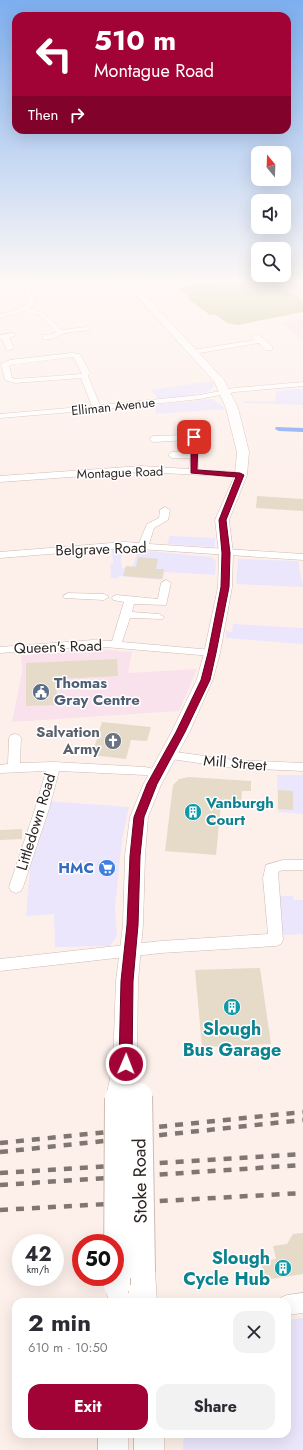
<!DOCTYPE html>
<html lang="en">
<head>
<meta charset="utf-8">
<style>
	:root { --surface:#fff; --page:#f2f2f3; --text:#2b2b33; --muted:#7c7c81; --accent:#a20336 }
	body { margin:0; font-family:Jost,sans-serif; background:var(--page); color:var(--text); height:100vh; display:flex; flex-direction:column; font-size:15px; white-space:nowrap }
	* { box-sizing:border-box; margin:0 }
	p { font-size:13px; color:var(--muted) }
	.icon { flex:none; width:22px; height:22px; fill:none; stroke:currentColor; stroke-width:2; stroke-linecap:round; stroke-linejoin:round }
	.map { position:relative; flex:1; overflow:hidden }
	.sheet { position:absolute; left:12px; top:1298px; width:279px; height:140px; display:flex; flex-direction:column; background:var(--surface); border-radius:12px; box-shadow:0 4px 16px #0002 }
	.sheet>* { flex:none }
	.hud { position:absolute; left:12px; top:12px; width:279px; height:122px; border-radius:12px; box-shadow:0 4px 16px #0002; background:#a20336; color:#fff; overflow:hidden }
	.needle { width:26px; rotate:341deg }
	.tools { position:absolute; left:251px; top:146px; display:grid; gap:8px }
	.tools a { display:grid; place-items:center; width:40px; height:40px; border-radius:8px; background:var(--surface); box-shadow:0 4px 16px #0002; font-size:20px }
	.speed { position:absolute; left:12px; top:1234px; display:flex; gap:8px; font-size:20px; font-weight:700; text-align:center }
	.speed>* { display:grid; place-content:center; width:52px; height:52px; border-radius:50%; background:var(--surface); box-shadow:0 4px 16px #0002; line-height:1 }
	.speed small { font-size:10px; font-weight:400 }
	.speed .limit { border:6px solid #d22; background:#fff; color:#111 }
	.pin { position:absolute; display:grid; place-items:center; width:34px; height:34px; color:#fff; margin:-17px; border-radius:8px; box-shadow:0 2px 6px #0006 }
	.me { position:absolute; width:44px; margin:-22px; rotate:1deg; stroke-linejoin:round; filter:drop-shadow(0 0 3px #0008) }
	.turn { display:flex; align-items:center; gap:14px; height:84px; padding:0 16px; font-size:18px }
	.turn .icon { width:52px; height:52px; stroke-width:2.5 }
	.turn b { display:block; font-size:28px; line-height:34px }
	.then { display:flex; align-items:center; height:38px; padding:0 16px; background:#0003; gap:8px; font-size:15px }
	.round { display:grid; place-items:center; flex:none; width:42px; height:42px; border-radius:12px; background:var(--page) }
	.summary { display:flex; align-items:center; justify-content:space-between; height:68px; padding:0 16px }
	h1 { font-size:24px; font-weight:700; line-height:30px }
	.primary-button { display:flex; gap:8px; margin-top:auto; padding:8px 16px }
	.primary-button a { flex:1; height:46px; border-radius:12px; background:var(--accent); color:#fff; font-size:16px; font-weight:700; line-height:46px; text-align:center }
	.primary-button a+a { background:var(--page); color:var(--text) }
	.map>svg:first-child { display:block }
</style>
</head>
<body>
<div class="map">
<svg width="303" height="1450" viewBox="0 0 303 1450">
	<rect width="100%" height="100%" fill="#fdf0eb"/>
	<path fill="#ebe6fc" d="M212,381L214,387L207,392L185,396L158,399L151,390Z
		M303,389V405L244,403L245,401H275L276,391Z
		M212,399L224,407L225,409L156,414L155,405Z
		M170,536L215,538V547L167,544Z
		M123,549L121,559L122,568L132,569L138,550L211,557L216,561L215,575L165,572L162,580L119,576V578H111L110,565L113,564L112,550Z
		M238,559L298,561L303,587L236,584Z
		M233,624L303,628V644L226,638V631L232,632Z
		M277,775H303V814L278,812Z
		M46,801L129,807L122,840L115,908L117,936L110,946L55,947L54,914L26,916L31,854Z
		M279,896H293L294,900H303V934L284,935L282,934Z
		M303,1318V1450H183L184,1434H287V1320Z"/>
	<path fill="#fae2ed" d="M141,281H214L150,292Z
		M273,281H303V300Z
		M303,318V342L282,323Z
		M98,649L132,652L128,673L197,669L179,711L12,722L22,672L21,655Z"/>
	<path fill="#c0c78a" d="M214,281H273L303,300V312L238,325L227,323L216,315H210L188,299L190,298L180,289L182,287Z"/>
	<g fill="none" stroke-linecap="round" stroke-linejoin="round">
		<path fill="#7da4f7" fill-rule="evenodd" d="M276,427L303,428V432L279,431L275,429Z"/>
	</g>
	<path fill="#e6dac9" d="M257,496L303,499V511L256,508Z
		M138,557L158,559L156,569H164L162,579L123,576L126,566L136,567Z
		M117,659L118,676L56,679L57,705L26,706V663Z
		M102,722L151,727L147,741L131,740L126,759L92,755Z
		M189,777L251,781V791H242L241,806L221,804L216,855L165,851L173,785L179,779Z
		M278,790L293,791V810L278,809Z
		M22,829V839L0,840V830Z
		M260,968L271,1044L202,1047L195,970Z
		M303,1233V1274L265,1280L261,1261L276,1259L273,1246L287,1244L293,1234Z"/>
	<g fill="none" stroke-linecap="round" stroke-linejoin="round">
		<defs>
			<path id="street" d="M21,281H27L35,297V303L30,309L43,313L62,330L87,327L90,329L89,330C81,332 70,331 62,334C55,337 54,340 43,339V335L53,334L56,332L39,315L25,311L0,318V314L17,310L28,303V297L24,288L0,291V287L22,284Z
				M13,333L15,334V336L9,338L14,348L10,350H7L2,339H0V335Z
				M253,335H259L272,346V350H266L259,343L193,354L189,352L193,350L255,340L252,337Z
				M72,353L80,354L90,373L88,376L100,405L200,395L235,388L303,382V386L235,392L200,399L97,410L0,418V414L92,406L81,378L15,383L5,380L1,364L10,360ZM72,357L74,358L82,374L15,379L12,378L9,365Z
				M188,423H191L195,425L199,442L198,470L241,472L244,473L245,475L244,477L141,472L0,482V476L141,466L189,469L190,458H172L168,455L172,452H190V440L153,442L149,439L153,436L189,435L187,425Z
				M165,507L170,510L168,520L154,528L149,544L303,554V560L124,548L0,558V552L124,542L139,543L147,524L159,518L160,510Z
				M166,580L171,583L166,605L134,604L132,612L159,614L164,617L163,619L130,618L122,642L212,650L216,651L218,653L216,655L212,656L93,646L0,653V647L93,640L112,641L124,602L113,600L112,598L113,596L117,595L158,599L161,583Z
				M68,593L104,594L109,597L104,600L64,598L63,596Z
				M15,734L19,735L21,738L20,763L54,762L145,767L163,771L165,774L163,777L159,778L145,775L59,771L49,809L23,887L21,891L16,893L11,891L9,887L35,809L46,771L0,773V765L8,764L9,738L11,735Z
				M168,751L234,760L303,763V771L234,768L164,758L162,755L164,752Z
				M283,860H303V870H283L278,872L283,940L281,944L276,946L161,953L0,971V959L161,941L268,934L263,878L266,865Z
				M117,1285C126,1289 130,1293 134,1302H110L107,1295L110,1288Z
				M303,1293V1313L287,1315V1302H279L280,1298L287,1295Z"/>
			<path id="secondary" d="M123,281H132L224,380L238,408L249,452L247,475L229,520L233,553L232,587L220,653L213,679L190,731L161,785L148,817L145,856L143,925L138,981L137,1064L130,1098L126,1106L118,1109L110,1106L106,1098L113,1064L116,981L123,925L125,856L130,817L143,785L172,731L197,679L204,653L218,587L219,553L215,520L235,475L237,452L226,408L214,381Z
				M142,1259L151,1263L155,1272L157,1302H129V1272L133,1263Z
				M98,1434H128V1450H98Z
				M134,1434H164V1450H134Z"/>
		</defs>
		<use href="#street" stroke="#cfbab2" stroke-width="1"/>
		<use href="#secondary" stroke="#cfbab2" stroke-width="1"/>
		<use href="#street" fill="#fff" fill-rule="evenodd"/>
		<use href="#secondary" fill="#fff" fill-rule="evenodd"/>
		<path stroke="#7f7571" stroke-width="4.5" stroke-dasharray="8 8" stroke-linecap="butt" d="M0,1143L303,1112
			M0,1152L303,1120
			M0,1173L303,1154
			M0,1185L303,1165
			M0,1210L303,1193"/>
		<defs>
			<path id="secondary-bridge" d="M139,1096L142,1272
				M117,1285L118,1098"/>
		</defs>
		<use href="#secondary-bridge" stroke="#cfbab2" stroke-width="28" stroke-linecap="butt"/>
		<use href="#secondary-bridge" stroke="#fff" stroke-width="26"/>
	</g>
	<linearGradient id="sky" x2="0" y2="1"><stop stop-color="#7daeee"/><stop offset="0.58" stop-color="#fef8f6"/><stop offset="1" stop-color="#fef8f6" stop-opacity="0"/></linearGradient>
	<rect width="303" height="484" fill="url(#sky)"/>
	<path fill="#a20336" stroke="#690223" d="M194,435L197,437L198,442L197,470L240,473L244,475L226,520L230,553L229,587L216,653L210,680L185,732L157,784L144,817L140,856L138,925L133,981L132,1064L130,1068L126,1069L121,1068L119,1064L121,981L127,925L130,856L134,817L147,784L176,732L201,680L208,653L221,587L222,553L219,520L236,477L191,473V437Z"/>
	<defs>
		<symbol id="civic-disc" viewBox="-11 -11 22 22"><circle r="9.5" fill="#5c6f8a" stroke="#fff"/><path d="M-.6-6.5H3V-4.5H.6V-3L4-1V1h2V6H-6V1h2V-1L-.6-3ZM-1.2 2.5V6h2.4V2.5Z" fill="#fff"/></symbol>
		<symbol id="church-disc" viewBox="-11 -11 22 22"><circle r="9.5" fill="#6b7280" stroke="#fff"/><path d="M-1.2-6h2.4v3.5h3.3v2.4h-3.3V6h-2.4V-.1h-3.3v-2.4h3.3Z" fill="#fff"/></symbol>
		<symbol id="building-disc" viewBox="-11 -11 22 22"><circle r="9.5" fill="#0f9aa8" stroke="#fff"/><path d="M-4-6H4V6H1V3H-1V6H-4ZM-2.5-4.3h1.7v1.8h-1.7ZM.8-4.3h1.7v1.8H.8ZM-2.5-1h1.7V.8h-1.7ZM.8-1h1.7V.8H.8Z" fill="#fff"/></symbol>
		<symbol id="supermarket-disc" viewBox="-11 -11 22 22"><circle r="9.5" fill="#3f7fe0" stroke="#fff"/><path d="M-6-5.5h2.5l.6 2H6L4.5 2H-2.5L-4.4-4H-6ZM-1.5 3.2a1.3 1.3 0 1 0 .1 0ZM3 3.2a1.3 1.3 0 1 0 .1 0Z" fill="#fff"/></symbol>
	</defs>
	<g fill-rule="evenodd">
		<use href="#civic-disc" x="31" y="682" width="20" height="20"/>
		<use href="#church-disc" x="103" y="731" width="20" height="20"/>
		<use href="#building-disc" x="183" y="802" width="20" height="20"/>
		<use href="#supermarket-disc" x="97" y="858" width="20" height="20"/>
		<use href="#building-disc" x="222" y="997" width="20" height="20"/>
		<use href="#building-disc" x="273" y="1258" width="20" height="20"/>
	</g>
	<g text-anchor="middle" stroke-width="3" stroke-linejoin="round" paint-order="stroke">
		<g font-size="13" fill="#2d2522" stroke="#fff">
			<text transform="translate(113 406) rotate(-6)" y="5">Elliman Avenue</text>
			<text transform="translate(120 472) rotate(-2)" y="5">Montague Road</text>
		</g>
		<g font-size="15" fill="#2d2522" stroke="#fff">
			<text transform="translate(101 549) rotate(-2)" y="5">Belgrave Road</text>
			<text transform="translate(58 647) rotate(-2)" y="5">Queen's Road</text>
			<text transform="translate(235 763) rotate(5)" y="5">Mill Street</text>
			<text transform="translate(36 822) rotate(-73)" y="5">Littledown Road</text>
		</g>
		<g font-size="15" font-weight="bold" fill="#4e5e75" stroke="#fff" text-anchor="start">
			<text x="54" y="688">Thomas<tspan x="54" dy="17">Gray Centre</tspan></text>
		</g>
		<g font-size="15" font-weight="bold" fill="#5b616d" stroke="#fff" text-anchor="end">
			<text x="100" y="737">Salvation<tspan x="100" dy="17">Army</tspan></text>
		</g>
		<g font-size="15" font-weight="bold" fill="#0d838f" stroke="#fff" text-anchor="start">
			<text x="206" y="808">Vanburgh<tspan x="206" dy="17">Court</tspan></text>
		</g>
		<g font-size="15" font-weight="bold" fill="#366cbe" stroke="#fff" text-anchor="end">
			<text x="94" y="873">HMC</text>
		</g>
		<g font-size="18" font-weight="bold" fill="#0d838f" stroke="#fff">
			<text x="232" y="1035">Slough<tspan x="232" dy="21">Bus Garage</tspan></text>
			<text x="270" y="1264" text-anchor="end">Slough<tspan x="270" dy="21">Cycle Hub</tspan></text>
		</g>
		<g font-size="18" fill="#2d2522" stroke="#fff">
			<text transform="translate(140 1181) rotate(-91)" y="6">Stoke Road</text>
		</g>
	</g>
</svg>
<div class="tools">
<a><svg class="needle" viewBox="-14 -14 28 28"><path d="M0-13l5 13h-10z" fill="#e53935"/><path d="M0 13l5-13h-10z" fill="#7c7c81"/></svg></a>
<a><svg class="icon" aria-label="sound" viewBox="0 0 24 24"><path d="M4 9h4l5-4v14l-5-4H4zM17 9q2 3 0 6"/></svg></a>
<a><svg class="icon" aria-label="search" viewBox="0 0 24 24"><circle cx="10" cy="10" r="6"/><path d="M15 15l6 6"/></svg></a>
</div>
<div class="speed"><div>42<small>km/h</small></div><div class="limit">50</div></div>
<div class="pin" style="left:194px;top:437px;background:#d93025"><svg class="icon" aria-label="arrive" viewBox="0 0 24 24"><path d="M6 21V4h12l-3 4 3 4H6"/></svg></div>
<svg class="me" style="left:126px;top:1064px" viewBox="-20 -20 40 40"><circle r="17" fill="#a20336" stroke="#fff" stroke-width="3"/><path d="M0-11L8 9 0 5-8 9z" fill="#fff"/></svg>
<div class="hud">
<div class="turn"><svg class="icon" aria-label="left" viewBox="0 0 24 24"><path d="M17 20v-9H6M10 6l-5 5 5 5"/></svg><div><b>510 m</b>Montague Road</div></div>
<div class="then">Then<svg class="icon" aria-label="right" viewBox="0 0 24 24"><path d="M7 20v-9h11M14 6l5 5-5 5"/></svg></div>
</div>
<section class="sheet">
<div class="summary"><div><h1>2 min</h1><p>610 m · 10:50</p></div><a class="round"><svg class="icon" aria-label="close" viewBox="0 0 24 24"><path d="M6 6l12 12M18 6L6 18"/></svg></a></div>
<div class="primary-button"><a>Exit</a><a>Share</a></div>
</section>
</div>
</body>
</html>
